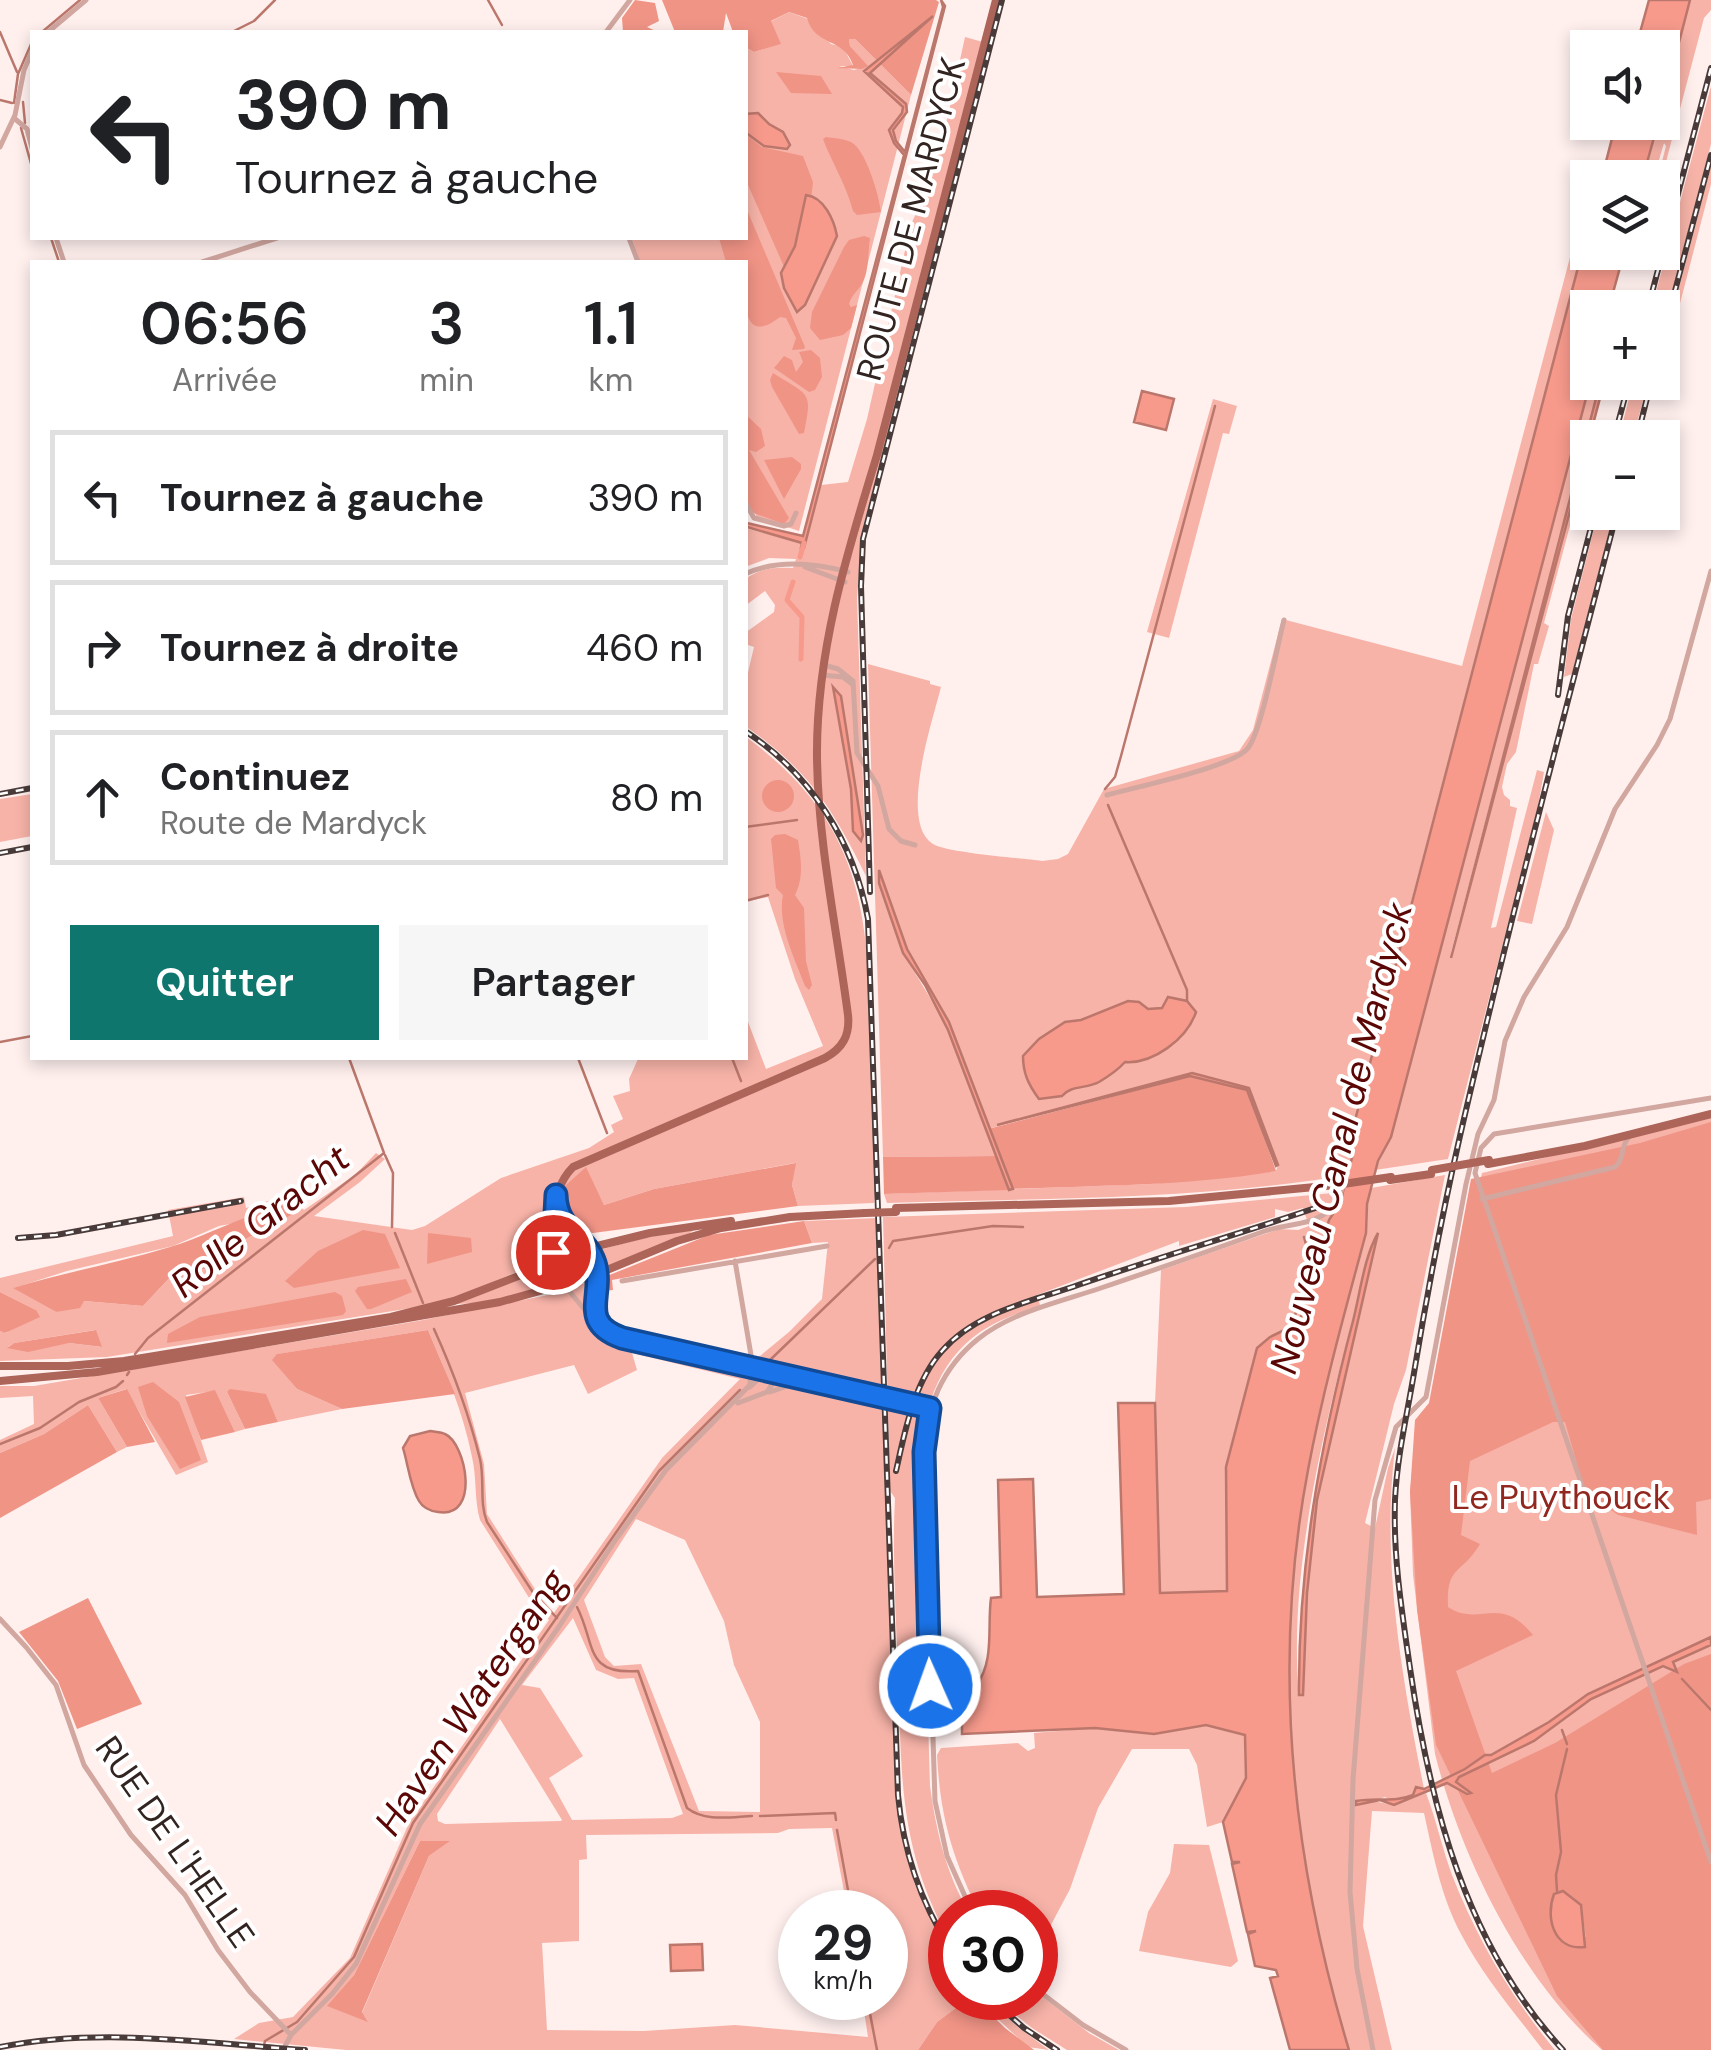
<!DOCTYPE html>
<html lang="fr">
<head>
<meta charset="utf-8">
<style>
	:root { --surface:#fff; --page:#f6f6f6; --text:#202124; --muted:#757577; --line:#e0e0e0; --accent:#0f766e }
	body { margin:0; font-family:"DM Sans",sans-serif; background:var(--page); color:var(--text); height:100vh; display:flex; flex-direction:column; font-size:38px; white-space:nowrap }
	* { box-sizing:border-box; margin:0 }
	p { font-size:32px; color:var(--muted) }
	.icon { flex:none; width:55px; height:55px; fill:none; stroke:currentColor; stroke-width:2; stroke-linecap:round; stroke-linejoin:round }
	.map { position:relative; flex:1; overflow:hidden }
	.panel { position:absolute; left:30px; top:260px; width:718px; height:800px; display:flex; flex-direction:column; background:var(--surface); border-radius:0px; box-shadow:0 5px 15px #0003 }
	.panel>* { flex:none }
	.banner { position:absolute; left:30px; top:30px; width:718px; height:210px; border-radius:0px; box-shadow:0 5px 15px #0003; background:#fff; color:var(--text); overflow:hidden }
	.tools { position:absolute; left:1570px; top:30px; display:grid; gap:20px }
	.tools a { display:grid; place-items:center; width:110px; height:110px; border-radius:0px; background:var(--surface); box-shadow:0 5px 15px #0003; font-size:50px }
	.speed { position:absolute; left:778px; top:1890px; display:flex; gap:20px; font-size:50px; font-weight:700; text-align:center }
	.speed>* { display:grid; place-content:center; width:130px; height:130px; border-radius:50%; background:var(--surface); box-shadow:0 5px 15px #0003; line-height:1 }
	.speed small { font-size:25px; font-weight:400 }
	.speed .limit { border:15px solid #d22; background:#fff; color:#111 }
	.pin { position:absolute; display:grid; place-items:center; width:85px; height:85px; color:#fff; margin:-42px; border:5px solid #fff; border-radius:50%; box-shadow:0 2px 10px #0007 }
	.me { position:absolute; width:110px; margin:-55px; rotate:358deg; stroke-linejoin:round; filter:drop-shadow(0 0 8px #0008) }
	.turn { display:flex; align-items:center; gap:35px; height:210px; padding:0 40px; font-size:45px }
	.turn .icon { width:130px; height:130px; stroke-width:2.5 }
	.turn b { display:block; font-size:70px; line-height:85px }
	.eta { display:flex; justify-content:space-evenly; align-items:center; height:170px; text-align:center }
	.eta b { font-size:60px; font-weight:600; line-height:70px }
	.button { display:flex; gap:20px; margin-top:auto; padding:20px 40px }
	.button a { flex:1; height:115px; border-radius:0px; background:var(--accent); color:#fff; font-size:40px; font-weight:600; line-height:115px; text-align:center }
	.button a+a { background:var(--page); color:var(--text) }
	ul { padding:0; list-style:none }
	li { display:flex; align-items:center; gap:30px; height:135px; margin:0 20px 15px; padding:0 20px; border:5px solid var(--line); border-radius:0px }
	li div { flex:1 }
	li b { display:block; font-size:38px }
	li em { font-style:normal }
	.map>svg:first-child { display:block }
</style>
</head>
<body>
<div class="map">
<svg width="1711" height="2050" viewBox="0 0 1711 2050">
	<rect width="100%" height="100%" fill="#fff0ee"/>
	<path fill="#f7b3a8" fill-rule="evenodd" d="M1690,0H1711V10L1704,18L1662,177H1658L1666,146L1664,143L1654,177H1643L1658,123L1662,122L1663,104Z
		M789,12L808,19L831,44L843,47L853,66H839L854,70L867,66L850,46L849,39H855L911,95L799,531L757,517L745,494V262H640L632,238H745V47L754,52L780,44L770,22Z
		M965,37L990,44L863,527L857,598L866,876C833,809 808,769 745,726V685L754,647L745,644V633L774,612L775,605L765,591L745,606V579C761,568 775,567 793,568L796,559L769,558L745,567V528L802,543L801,548H804L821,485L848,482L867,419L911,224C941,166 951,99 965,37Z
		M1711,86V144L1663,328L1662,308L1652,307Z
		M1711,166V184L1663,369V349Z
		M1587,193V233L1379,1024L1352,1132L1353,1154L1347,1175C1195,1201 1040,1198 887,1203L884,1194L1151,1184L1276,1171L1278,1165L1249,1088L1192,1073L988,1129L949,1022L907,949L881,875L879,883L903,953L944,1021L996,1156L883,1157L868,664L930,681V684L941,687C933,720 898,822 933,844C948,853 1021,858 1042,861L1058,859L1068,854L1104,789L1239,751L1253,730L1282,619L1462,666Z
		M1590,383H1600L1451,953L1452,957L1587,444V462L1544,623L1549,626L1538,664H1534L1516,752L1507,764L1502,787L1504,795L1510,800V806L1517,808L1491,928L1496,927L1537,770L1544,772L1538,806L1448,1159L1375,1170L1391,1137Z
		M1633,383H1648L1633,437H1619Z
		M1213,399L1237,406L1229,434L1223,433L1169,638L1147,632Z
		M1598,513H1614L1572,674L1564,677L1571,619Z
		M745,736C873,830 868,928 872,1074C873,1115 881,1162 874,1203L798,1206L792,1185L795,1163L654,1189L604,1205L585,1168L565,1215L576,1230L579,1246L454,1298L418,1307L107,1357L0,1361V1331L6,1333L36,1310L0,1292V1278L173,1236L168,1210L244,1197L246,1208L271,1200L290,1199L304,1210L355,1175L376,1153L385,1159L360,1182L314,1216L412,1230L425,1226L501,1178L589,1148L614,1132L611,1125L623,1119L613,1096L630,1091L629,1079L638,1059L745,1058V1014L766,1069L823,1046L795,979L768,897L745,902ZM295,1212L242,1241L205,1269L175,1272L143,1306L84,1301L56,1312L14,1288L67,1271L173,1246L219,1226ZM95,1330L101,1347L69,1343L8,1347L14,1343Z
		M32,794V836L0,842V799Z
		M1546,812L1554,830L1532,924L1517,921Z
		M1711,1117V2050H1602C1520,1979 1461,1857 1435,1754L1413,1575L1410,1492L1417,1420L1430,1404L1482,1173Z
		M1445,1175L1406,1370L1394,1404L1365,1523L1375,1528L1388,1468L1395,1448C1381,1562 1402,1677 1424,1789L1394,1802L1385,1797L1373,1801L1394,1805L1426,1793C1436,1819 1442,1848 1452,1875C1477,1939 1511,1997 1555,2050H1543C1514,2012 1483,1976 1461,1934C1441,1897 1433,1854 1424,1813L1372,1811L1363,1926L1392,2050H1349C1294,1869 1272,1680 1304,1492C1318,1404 1343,1319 1366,1233L1365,1212L1371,1188ZM1378,1233L1317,1500L1307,1593L1303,1694L1299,1695C1288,1579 1322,1434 1352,1322C1360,1294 1364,1257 1378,1233Z
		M1343,1192L1329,1220L1299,1323L1270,1337L1257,1349L1226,1467L1227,1592L1160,1593L1155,1403L1161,1270L1279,1229L1298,1230L1309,1226L1303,1208L1288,1212L1275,1209V1217L1179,1246V1241L1037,1295L1040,1305C1024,1312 1005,1317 990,1326C941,1353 923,1406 920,1458L930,1786C936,1830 946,1874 969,1912H950V1941C898,1848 902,1776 898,1674C896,1615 892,1557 895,1498L890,1491L883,1217L1186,1207Z
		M877,1218L896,1801L905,1851L915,1885L950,1953V1998H969L937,2022L918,2050H346L234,2039L259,2023L293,2017L350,1958L409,1823L549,1620L533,1604L480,1520C474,1499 477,1478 472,1457C463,1412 446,1372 428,1330L278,1354L273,1360L297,1389L342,1409L278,1422L266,1395L227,1392L245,1429L235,1432L215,1391L186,1395L208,1462L176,1475L126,1389L98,1398L127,1447L117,1452L88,1405L44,1434L0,1453V1440L34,1424L33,1396L0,1398V1386H34L423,1320L548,1295L607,1276C593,1292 602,1316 614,1331L740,1360L760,1356L789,1332L822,1299L828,1242L812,1243L804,1221ZM632,1353L740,1379L662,1458L554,1613L540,1597L487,1514L484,1464L465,1393L574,1365L588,1394L637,1370ZM636,1519L685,1540L724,1621L734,1665L760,1722V1812L699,1811L641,1664L614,1666L605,1657L584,1600ZM573,1618L596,1670L618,1679L634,1678L683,1814L672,1818L572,1820L549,1778L583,1756L540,1688L522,1685ZM500,1719L562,1820L561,1821L445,1824L438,1821L437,1814ZM832,1828L848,1912H885V1998H862L868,2037L735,2025L644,2031L547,2030L542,1943L579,1941V1860L587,1859L586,1835L778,1833L789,1829ZM420,1841L448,1842L429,1856L362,2013L367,2020L328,2006L354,1975Z
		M694,1230C685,1238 666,1244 652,1249C592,1274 522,1304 455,1304C533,1273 611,1239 694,1230Z
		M1207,1725L1245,1735L1246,1778L1223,1822L1207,1827L1197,1765L1189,1749H1132L1098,1808L1070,1889L1035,1955V1912H979C952,1857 940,1816 937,1755L941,1748L1018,1743L1028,1751L1035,1748L1034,1733L1095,1728L1154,1734Z
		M1174,1844L1209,1845L1238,1961L1231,1967L1139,1951L1148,1912L1170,1873Z
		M1035,1991L1089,2033L1119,2050H1067L1032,2028L994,1998H1035Z
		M975,1998H986L1019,2028L1049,2050L1028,2047Z"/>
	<path fill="#f09486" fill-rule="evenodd" d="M635,0L655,3L659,21L647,27L658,32H623L622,18Z
		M662,0H936L939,2L911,95L855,39H849L850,46L868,66L862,69L837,68L853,65C844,37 815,47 807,18L789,12L771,21L781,44L754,52L745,47V32H733L726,13L723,32H675Z
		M776,72L821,76L832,94L791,93Z
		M745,134L762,147L803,156L813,182L812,191L807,226L789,278L745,178Z
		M826,137C834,138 844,139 851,142C866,150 879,195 881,212L857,215L853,211C846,184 832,163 823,139Z
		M745,205L805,347L804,349L792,350L796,338L786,318L780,317C738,350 745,289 745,262H726L719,238H745Z
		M864,236L870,238C868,251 869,270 863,282C859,290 852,294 849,304L851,307L857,305L851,328L843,335L820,340L810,328L812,312L844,247L849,240Z
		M811,350L820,358L822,377L815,390L809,392L774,368L784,356L792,360L796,372L803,362L799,352Z
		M773,373C811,397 812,391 804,433L799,434L772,387L770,380Z
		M745,414L761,429L765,446L756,452L749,450L789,518L784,524L751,512L745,494Z
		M792,457L801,464V469L784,499L764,460Z
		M762 796a16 16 0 1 1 32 0a16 16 0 1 1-32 0Z
		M785,834L798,840C801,859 804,877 795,895L804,908L806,961L812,985L809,990L805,986C795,959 777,924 783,895L776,888L771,839L775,835Z
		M1192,1076L1248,1091L1276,1171C1190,1186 1100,1185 1013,1189L988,1129Z
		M1711,1122V1499L1696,1502L1697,1535L1618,1515L1585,1492L1565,1422H1553L1470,1461L1461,1535L1480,1544C1462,1575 1446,1564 1448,1607C1480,1628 1499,1593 1533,1635L1456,1671L1492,1773L1555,1743L1684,1664L1711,1654V2050H1603L1557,1996L1436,1745L1417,1610L1410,1492L1415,1420L1429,1403L1471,1179L1640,1143ZM1558,1891H1563L1581,1905L1586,1937L1560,1941C1549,1921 1550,1912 1558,1891Z
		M996,1156L1009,1190L884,1194L883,1157Z
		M796,1163L792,1185L798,1206L593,1233L576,1230L561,1204L565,1186L586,1167L604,1205L654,1189Z
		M287,1205L295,1213L242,1241L205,1269L175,1272L143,1306L84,1301L80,1308L56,1312L13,1288C65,1272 118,1263 170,1247C210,1235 244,1214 287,1205Z
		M804,1221L812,1243L612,1280L613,1290L602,1291L600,1286L607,1276L709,1235Z
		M363,1230L385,1234L400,1268L294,1288L285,1281L318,1251Z
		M428,1233L471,1238L472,1252L427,1264Z
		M406,1279L412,1292L371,1309H367L355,1291L358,1287Z
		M0,1292L36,1310L40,1317L5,1333L0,1331Z
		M335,1292L342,1296L346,1311L343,1315L167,1343L168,1334L200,1317Z
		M96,1330L102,1347L69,1343L28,1352L7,1348L14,1343Z
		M428,1330L455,1394L342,1409L297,1389L272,1360L277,1354Z
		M153,1382L179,1402L201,1460L180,1469L147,1416L138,1387Z
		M127,1389L155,1442L127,1447L98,1398Z
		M230,1389L266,1394L278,1422L245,1429L227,1392Z
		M215,1390L235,1432L201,1440L185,1397Z
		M88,1405L117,1452L0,1518V1453L44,1434Z
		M88,1598L142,1704L77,1729L58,1681L19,1632Z
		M420,1841H450L429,1856L362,2012L368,2022L327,2006L354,1975Z
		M969,1998H975L1005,2028L1034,2050H918L937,2022Z"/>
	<path fill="#f79a8c" stroke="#bc776c" stroke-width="2.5" d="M941,0L945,6L804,548H801L802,543L747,527L745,517L747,523L803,536L904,155L894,143L889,130L902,113L903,107L864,71L933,16L870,73L906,104L907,112L893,130L896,141L905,152L943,7Z
		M1649,0H1690L1663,104L1662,48L1636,47Z
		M758,113L769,124L783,132L790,145L787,149L764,146L745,132V114Z
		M1616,123H1658L1643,177H1602Z
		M806,195C824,197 834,220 837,236L805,305L797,312L784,288L781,273L795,246Z
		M1587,233L1588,252L1624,253L1609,307L1588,308L1590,383L1391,1137L1378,1161L1367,1204L1366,1233C1345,1311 1323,1390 1308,1470C1271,1665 1292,1861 1349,2050H1290L1270,1978L1278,1976L1276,1970L1255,1966L1248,1934L1256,1931L1247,1932L1232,1864L1240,1862H1232L1223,1822L1246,1778L1245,1735L1206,1725L1154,1734L1095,1728L962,1734V1688L976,1686C995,1660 987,1628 991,1598L1001,1597L998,1480L1033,1479L1037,1597L1124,1594L1118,1403H1155L1160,1593L1227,1591L1226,1467L1257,1348L1270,1337L1299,1323L1329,1220L1340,1203L1353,1154L1352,1132Z
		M1600,383H1604L1451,958Z
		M1142,391L1174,399L1166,430L1134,422Z
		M833,687L841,696L863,835L861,841L853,831L851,789Z
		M879,870L907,949L949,1022L1013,1189L1009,1190L948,1030L925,985L903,953L879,883Z
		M1168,997L1187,1001L1196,1012C1187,1039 1153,1064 1125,1062C1117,1071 1109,1076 1099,1082C1086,1089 1071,1085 1062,1096L1039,1099C1028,1084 1023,1073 1023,1056L1039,1039L1065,1022L1081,1020L1128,1001L1139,1002L1148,1009L1162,1008Z
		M1192,1073L1249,1088L1278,1165L1276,1166L1247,1090L1190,1076L997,1125Z
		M1378,1233L1317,1500L1307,1593L1303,1695H1299C1298,1567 1320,1445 1353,1321C1360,1294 1364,1257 1378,1233Z
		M430,1431C435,1432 441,1432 445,1434C466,1443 481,1519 438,1512C430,1511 423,1508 419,1501C410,1486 408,1464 403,1448L410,1436Z
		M1711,1637V1645L1673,1662L1677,1672L1663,1666L1591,1699L1534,1741L1459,1777L1456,1782L1471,1793L1467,1794L1447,1783L1394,1805L1380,1800L1356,1805V1801C1378,1797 1394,1803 1413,1795L1416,1787L1424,1789L1465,1769L1485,1755H1491L1549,1722L1588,1694Z
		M1563,1891L1581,1905L1585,1947C1554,1951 1545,1918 1554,1894Z
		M702,1944L703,1970L671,1971L670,1945Z"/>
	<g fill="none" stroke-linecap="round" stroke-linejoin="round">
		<path stroke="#bc776c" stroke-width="2.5" d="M488,0L502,25
			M0,32L17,72
			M42,32L80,0
			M232,32L254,21L275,0
			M0,100L12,103
			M23,102L25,123
			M14,103L18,74L32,42
			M21,128L32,167
			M51,238L59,262
			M1105,789L1115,777L1121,756L1215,406
			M1108,805L1187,990V1001
			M745,827L797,820
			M745,901L768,895
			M0,1042L32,1036
			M578,1058L607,1133
			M732,1058L741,1081
			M385,1155L393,1173L392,1227
			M395,1233L423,1303
			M889,1248L893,1241L993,1226L1023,1227
			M1292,1327L1310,1259L1304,1237
			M434,1329C453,1371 469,1414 480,1459C485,1480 479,1503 487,1522L534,1594L557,1618
			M135,1354L148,1338L384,1153L349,1058
			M769,1361L875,1259
			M127,1375L129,1372
			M0,1444L40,1428L79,1402L116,1387L123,1381
			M577,1607C596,1644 584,1675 638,1671L687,1808C705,1822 730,1817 752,1816
			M1682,1679L1711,1710
			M1562,1730L1567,1744
			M760,1816L835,1813L836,1820
			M837,1830L852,1912
			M1557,1891L1556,1875L1561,1852L1556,1795L1567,1749
			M867,1998L877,2050
			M263,2050L265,2041L297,2022L354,1957L413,1823L659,1471L740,1390"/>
		<path stroke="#f79a8c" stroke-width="5" d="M800,557L804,543
			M793,582L787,600L802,617L801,659"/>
		<path stroke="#d1a7a0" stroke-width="5" d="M48,32L86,0
			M606,32L630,0
			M14,118L27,129L32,148
			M0,147L15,115L24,70L32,51
			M56,238L64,262
			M629,238L638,262
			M202,262L277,238
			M745,502L754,518L784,526L791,524L796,513
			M805,567L845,582
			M745,574C777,559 814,563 848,572
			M824,665L838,669L853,681L857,753L878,786L889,829L901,841L915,845
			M822,675L843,677L852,684
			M1107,795C1135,787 1234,767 1248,748C1262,730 1277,646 1284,620
			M1711,1098L1494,1134L1481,1148L1475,1173L1711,1862
			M1482,1199L1615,1167C1625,1159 1620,1146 1629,1137
			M597,1275L595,1307L599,1322
			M622,1281L827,1246
			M565,1286L594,1321L619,1337L866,1395L928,1417
			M750,1387L766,1372
			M770,1392L802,1381
			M889,1399L931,1408
			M738,1403L767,1392L773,1383L772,1373
			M0,1619L26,1647L56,1685L84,1765L131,1835L185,1895L218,1950L250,1992L291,2035
			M972,1912L947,1856L935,1801L924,1453C925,1408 943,1367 978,1339C1012,1312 1059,1302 1098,1289C1154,1270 1210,1251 1265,1231C1288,1223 1309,1227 1330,1210C1342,1200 1347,1175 1342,1161
			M1035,1988L1083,2025L1126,2050
			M283,2050L291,2035L332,1994L356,1964L420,1824L558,1628L614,1542L666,1470L750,1385L751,1355L735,1261
			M1373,2050L1357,1969L1350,1892L1353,1780L1375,1500L1396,1427L1426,1397L1466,1184L1478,1134L1494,1100L1505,1041L1524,997L1567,927L1615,809L1657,745L1670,719L1711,571"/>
		<path stroke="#ad6459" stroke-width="8" d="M877,455L996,0
			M1488,1164L1585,1146L1711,1114
			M1390,1180L1431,1174
			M556,1203C563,1232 593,1244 597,1275
			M896,1208L1169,1201L1336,1185
			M565,1286C544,1255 546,1194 573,1167L825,1058C843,1048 850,1035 848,1015C837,930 818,843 817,757C816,651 847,553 878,452
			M0,1366H68L124,1361L391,1317L454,1301L593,1247L650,1233L731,1221
			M0,1381L97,1372L500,1302L590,1277L677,1241L721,1228L790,1217L865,1213"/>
		<defs>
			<path id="rail" d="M1648,308L1711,68
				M1662,340L1711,155
				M1614,438L1629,382
				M1637,438L1651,382
				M1558,695L1568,616L1595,512
				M745,731C811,774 854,842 868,919L898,1795C903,1850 920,1901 950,1948
				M0,794L32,788
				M0,853L32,847
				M870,892L861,586L863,539L1002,0
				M18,1238L56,1235L241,1201
				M896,1471C905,1431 914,1382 942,1351C976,1312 1030,1302 1078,1285C1159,1257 1243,1233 1324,1205
				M990,1998L1024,2028L1057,2050
				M0,2047C101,2027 204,2043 305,2050
				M1563,2050C1466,1945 1430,1806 1410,1668C1402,1612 1393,1557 1395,1500C1397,1457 1407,1415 1414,1373C1427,1294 1442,1215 1460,1136C1508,927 1563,720 1617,512"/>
		</defs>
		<use href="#rail" stroke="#493b39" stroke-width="6"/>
		<use href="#rail" stroke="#fff" stroke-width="2.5" stroke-dasharray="8" stroke-linecap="butt"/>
		<path stroke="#ad6459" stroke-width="8" d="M1432,1170L1489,1160
			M1336,1185L1391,1177
			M865,1213L896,1212"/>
	</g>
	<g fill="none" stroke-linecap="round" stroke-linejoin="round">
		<defs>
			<path id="route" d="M553,1252L556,1195C557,1231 585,1234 595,1263C605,1295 577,1322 622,1338L930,1408L924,1452L930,1686"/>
		</defs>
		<use href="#route" stroke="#114b97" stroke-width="25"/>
		<use href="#route" stroke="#1a73e8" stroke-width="18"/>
	</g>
	<g text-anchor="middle" stroke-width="8" stroke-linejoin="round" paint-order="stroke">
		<g font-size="35" fill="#312421" stroke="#fff">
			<text transform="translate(911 219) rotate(-75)" y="12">ROUTE DE MARDYCK</text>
			<text transform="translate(175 1842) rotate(55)" y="12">RUE DE L'HELLE</text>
		</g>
		<g font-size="35" fill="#91271e" stroke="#fff">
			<text x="1561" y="1509">Le Puythouck</text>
		</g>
		<g font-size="38" font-style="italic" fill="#5b0705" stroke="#fff">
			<text transform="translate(1341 1138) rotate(-76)" y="13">Nouveau Canal de Mardyck</text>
			<text transform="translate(260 1221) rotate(-39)" y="13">Rolle Gracht</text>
			<text transform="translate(471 1702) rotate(-56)" y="13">Haven Watergang</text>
		</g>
	</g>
</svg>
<div class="tools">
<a><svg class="icon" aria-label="sound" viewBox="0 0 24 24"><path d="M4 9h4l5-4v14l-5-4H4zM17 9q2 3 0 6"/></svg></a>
<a><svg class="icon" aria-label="layers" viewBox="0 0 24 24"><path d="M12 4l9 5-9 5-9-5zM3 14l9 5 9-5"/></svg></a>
<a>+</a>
<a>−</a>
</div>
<div class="speed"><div>29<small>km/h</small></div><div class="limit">30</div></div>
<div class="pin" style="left:553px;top:1252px;background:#d93025"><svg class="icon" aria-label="arrive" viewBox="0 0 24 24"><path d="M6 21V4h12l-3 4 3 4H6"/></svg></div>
<svg class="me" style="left:930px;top:1686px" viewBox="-20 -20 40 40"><circle r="17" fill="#1a73e8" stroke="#fff" stroke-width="3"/><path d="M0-11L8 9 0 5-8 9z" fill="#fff"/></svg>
<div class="banner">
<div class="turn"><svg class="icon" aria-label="left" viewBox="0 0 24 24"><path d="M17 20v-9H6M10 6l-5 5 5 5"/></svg><div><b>390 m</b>Tournez à gauche</div></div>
</div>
<section class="panel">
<div class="eta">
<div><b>06:56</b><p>Arrivée</p></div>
<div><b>3</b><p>min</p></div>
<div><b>1.1</b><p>km</p></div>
</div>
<ul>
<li><svg class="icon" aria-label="left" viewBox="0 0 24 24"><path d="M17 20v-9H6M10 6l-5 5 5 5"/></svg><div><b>Tournez à gauche</b></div><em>390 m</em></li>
<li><svg class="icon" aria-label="right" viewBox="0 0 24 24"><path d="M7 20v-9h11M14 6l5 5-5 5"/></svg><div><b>Tournez à droite</b></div><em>460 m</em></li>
<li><svg class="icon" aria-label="ahead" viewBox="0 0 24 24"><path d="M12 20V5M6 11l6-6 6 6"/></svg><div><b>Continuez</b><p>Route de Mardyck</p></div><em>80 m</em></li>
</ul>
<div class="button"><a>Quitter</a><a>Partager</a></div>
</section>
</div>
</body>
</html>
